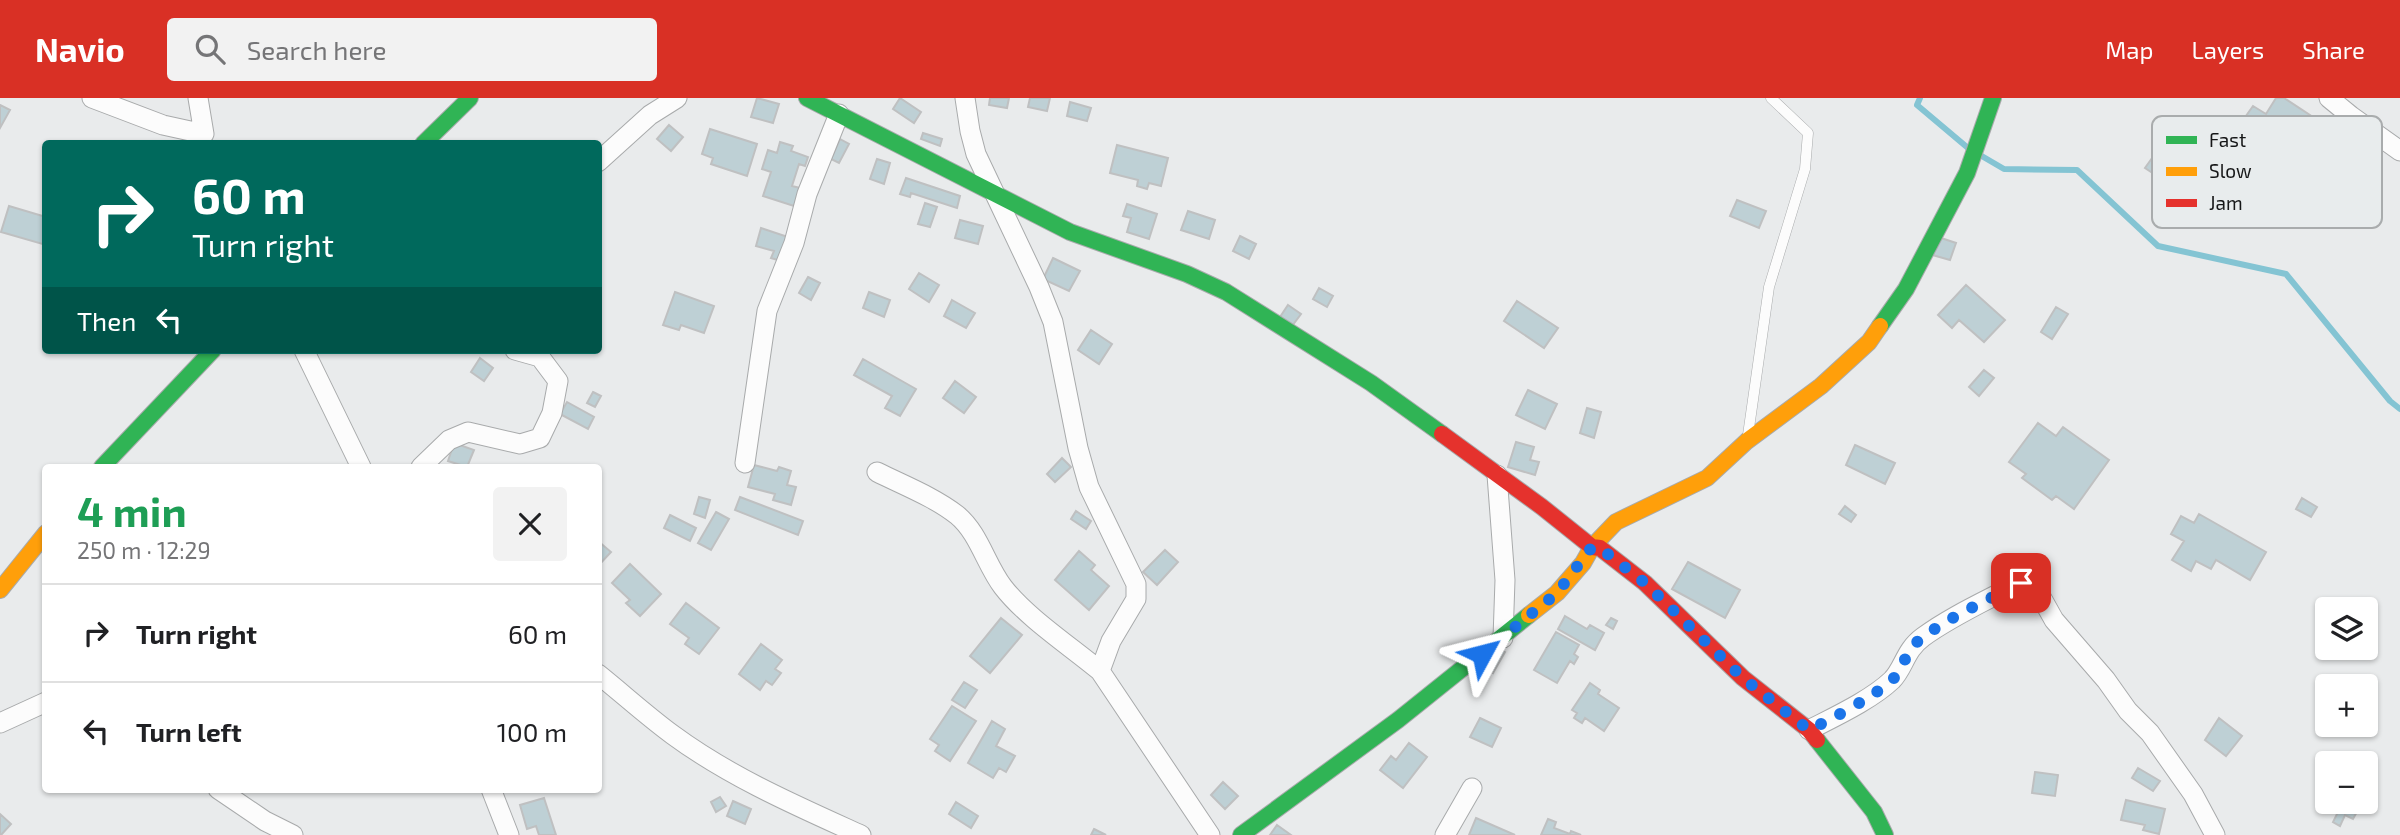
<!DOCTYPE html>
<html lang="en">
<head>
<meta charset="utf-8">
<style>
	:root { --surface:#fff; --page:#f2f2f2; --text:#202124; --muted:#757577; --line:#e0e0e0; --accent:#d93025 }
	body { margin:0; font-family:"Exo 2",sans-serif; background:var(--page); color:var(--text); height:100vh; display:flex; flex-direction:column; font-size:26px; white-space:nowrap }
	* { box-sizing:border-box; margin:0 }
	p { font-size:23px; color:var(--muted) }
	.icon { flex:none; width:38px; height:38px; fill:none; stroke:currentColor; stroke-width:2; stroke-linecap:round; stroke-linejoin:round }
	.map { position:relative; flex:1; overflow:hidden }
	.side { position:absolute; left:42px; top:366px; width:560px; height:329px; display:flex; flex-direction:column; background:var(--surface); border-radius:7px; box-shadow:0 2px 5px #0004 }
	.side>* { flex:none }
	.hud { position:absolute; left:42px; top:42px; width:560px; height:214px; border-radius:7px; box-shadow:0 2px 5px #0004; background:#00695c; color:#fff; overflow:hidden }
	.fabs { position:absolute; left:2315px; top:499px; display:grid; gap:14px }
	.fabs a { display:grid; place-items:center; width:63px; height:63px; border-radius:7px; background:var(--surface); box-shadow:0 2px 5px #0004; font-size:35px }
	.pin { position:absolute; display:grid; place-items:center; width:60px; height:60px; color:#fff; margin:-30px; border-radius:14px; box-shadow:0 4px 10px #0006 }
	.me { position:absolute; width:77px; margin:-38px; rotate:52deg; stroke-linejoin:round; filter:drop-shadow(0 0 5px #0008) }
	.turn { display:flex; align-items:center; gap:24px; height:147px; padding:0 35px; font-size:32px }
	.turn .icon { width:91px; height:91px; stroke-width:2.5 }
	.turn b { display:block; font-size:49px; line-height:60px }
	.then { display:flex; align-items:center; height:66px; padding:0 35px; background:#0003; gap:14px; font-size:26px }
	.round { display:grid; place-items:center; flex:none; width:74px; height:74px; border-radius:7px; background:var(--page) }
	.head { display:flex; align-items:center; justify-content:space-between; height:119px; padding:0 35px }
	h1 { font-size:42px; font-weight:700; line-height:52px; color:#1e9e55 }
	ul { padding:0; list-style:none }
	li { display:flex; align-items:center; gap:21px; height:98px; padding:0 35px; border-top:2px solid var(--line) }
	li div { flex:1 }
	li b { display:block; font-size:26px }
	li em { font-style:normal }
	header { display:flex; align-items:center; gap:42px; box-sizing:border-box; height:98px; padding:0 35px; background:var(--accent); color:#fff }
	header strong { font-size:33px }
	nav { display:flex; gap:38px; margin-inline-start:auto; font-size:24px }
	.search { width:490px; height:63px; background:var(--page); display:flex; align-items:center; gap:18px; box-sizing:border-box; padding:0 24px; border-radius:7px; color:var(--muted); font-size:26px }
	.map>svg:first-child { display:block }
</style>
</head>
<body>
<header>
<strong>Navio</strong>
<div class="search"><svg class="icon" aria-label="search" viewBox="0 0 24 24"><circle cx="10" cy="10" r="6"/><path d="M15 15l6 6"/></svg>Search here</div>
<nav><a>Map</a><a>Layers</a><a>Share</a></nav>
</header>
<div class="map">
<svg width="2400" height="737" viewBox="0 0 2400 737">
	<rect width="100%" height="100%" fill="#e9ebec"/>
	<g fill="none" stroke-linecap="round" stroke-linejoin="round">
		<path stroke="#84c4d3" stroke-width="6" d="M1920,0L1917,7L1968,50
			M1980,57L2004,71L2077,72L2158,148L2286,176L2390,303L2400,311"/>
	</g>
	<path fill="#bed0d5" stroke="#bfc0c1" stroke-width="2" d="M757,0L779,6L773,25L751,19Z
		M900,0L921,14L914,25L893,11Z
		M990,0H1009L1007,10L989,7Z
		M1030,0H1050L1047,13L1028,9Z
		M2276,0H2284L2316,21L2298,49L2286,41L2265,73L2237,55L2252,32L2241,25L2253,8L2266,16Z
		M1070,4L1091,10L1087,23L1067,18Z
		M0,7L10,12L0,30Z
		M669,27L683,39L671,53L657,41Z
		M710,31L757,46L747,78L711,66L713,60L702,56Z
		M923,35L942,41L940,48L921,41Z
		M840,41L849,46L839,65L831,61Z
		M780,44L793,48L791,53L808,59L805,68L799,66L792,88L800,90L794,108L763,98L771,74L762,71L768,52L777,55Z
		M1117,47L1168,60L1161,88L1149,85L1147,91L1137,88L1138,82L1110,75Z
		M2157,53L2172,63L2160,80L2145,70Z
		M877,61L890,65L884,86L870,81Z
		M906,80L960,98L957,110L911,95L910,99L900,96Z
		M1737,102L1766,113L1759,130L1730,118Z
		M925,105L937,109L930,129L918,126Z
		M1127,106L1157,116L1149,141L1127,134L1131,120L1123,118Z
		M9,108L46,119V147L1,134Z
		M1188,113L1215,122L1209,141L1181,132Z
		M960,122L983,128L978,146L955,140Z
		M761,130L791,140L778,162L771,160L774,153L756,148Z
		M1240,138L1256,146L1249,161L1233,153Z
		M1935,138L1956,145L1950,162L1929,156Z
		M1053,160L1080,173L1069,193L1043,181Z
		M919,175L939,187L929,204L909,191Z
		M808,179L820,185L811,202L799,195Z
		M1966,187L2005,222L1984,244L1959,222L1952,230L1938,217Z
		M1319,190L1333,198L1327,209L1313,201Z
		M675,194L714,208L704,235L681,227L679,232L663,227Z
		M869,194L890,202L884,219L863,210Z
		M952,202L975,215L966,230L944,218Z
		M1517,203L1558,230L1544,250L1504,223Z
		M1288,207L1301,216L1292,228L1280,219Z
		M2056,209L2068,216L2052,241L2041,234Z
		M1091,232L1112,246L1099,266L1078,252Z
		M480,260L493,270L484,283L471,274Z
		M863,261L916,291L900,318L885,310L892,298L854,277Z
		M1984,272L1994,280L1979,298L1969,289Z
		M955,283L976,299L964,315L943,300Z
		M1528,292L1557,306L1545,331L1516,317Z
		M593,294L601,298L595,309L587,305Z
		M567,304L594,319L588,331L560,316Z
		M1587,310L1601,314L1594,340L1580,335Z
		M2038,325L2056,338L2063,329L2109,362L2074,411L2056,398L2052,402L2022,380L2026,376L2009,364Z
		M1516,344L1534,349L1530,362L1539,364L1535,377L1508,369Z
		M454,345L474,352L467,369L448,363Z
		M1855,347L1895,365L1885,386L1846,367Z
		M1062,360L1071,369L1055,384L1047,376Z
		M754,367L777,373L779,369L791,373L787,387L796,389L791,407L773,402L775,396L748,389Z
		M699,399L710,402L705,420L694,416Z
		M740,399L803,423L798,437L735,412Z
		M2302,400L2317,409L2311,419L2296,411Z
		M1845,408L1856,417L1851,424L1839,416Z
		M1076,413L1091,423L1086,431L1071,421Z
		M716,414L729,421L711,452L698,445Z
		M2199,416L2266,454L2250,482L2216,462L2211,471L2196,463L2191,473L2172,462L2184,443L2171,436L2181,418L2194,425Z
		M670,417L696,430L690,443L664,430Z
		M598,443L611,454L598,468Z
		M1165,452L1178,464L1157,487L1143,474Z
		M1079,453L1095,467L1091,472L1109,488L1089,512L1055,482Z
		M1688,464L1740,492L1725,520L1672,491Z
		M630,466L661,496L640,518L626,505L630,502L612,485Z
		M686,505L719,530L699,556L685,546L689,540L670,526Z
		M1565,518L1587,531L1590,527L1604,535L1595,552L1558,531Z
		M1001,520L1022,537L990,575L970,558Z
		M1611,520L1617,523L1613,531L1606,527Z
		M1556,534L1579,547L1574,556L1578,559L1574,566L1570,563L1557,585L1534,572Z
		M761,546L782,562L775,571L781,575L772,587L766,583L760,592L739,576Z
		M1495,548L1505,554L1493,575L1483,569Z
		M964,584L977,592L965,610L952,602Z
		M1590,585L1600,592L1598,596L1619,610L1604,633L1585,620L1582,625L1574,620L1577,615L1572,612Z
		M952,608L976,623L950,663L935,653L939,647L930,641Z
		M1480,620L1501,630L1492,649L1470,639Z
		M2219,620L2242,638L2226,658L2205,642Z
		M992,623L1005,631L996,648L1015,658L1006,674L999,670L993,680L968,665Z
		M1409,645L1427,659L1403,690L1380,672L1391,658L1396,662Z
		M2138,670L2160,683L2153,693L2132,680Z
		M2035,674L2058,677L2055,698L2032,695Z
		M1223,684L1238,698L1225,711L1211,697Z
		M720,699L726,708L716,714L711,704Z
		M544,700L556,737H539L536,728L527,731L520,707Z
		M2126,702L2165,711L2159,736L2143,732L2145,727L2121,722Z
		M733,703L751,711L745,726L727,718Z
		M956,704L978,718L971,730L949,716Z
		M2343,704L2359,710L2353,721L2345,717L2340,728L2333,724Z
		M0,716L11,726L1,737H0Z
		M1476,720L1515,737H1469Z
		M1548,721L1556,724L1554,730L1570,736L1571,733L1581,737H1541Z
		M1277,727L1291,737H1270Z
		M1094,731L1106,737H1091Z"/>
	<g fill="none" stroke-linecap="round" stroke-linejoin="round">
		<defs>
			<path id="lane" d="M1748,337L1769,189L1805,71L1808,35L1771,0"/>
			<path id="street" d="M92,0L163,27L204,36L198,0
				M965,0L970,33L976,56L1039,189L1053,224L1078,350L1089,389L1136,486V501L1111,543L1100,573L1210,737
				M2329,0L2351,18L2400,53
				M598,64L650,17L677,0
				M304,252L361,369
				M745,365L767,213L794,145L807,96L839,16
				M421,369L449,342L468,334L520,346L540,340L552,315L558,283L540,259L515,252
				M877,374C903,387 934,399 957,417C979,435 986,467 1003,489C1026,519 1070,548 1100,573
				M1497,377L1505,482L1503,540
				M598,576C623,596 647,618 673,637C730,679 797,708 861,737
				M0,625L46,604
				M1809,632C1834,619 1871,602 1892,582C1904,570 1905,552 1923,539C1953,517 1988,502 2021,484H2028L2035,488L2054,522L2106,582L2128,613L2150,635L2193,696L2215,737
				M218,691L265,723L293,737
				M491,691L509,737
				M1445,737L1472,690"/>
			<path id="fast" d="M807,0L1070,134L1187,176L1226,194L1371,285L1442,336
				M423,46L470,0
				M1880,228L1906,191L1967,75L1993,0
				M102,369L213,252
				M1817,642L1874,714L1885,737
				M1241,737L1398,622L1529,517"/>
			<path id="slow" d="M0,492L46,435
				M1529,517L1557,495L1583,465L1592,449L1616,424L1707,380L1747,343L1821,288L1869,244L1880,228"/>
			<path id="jam" d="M1442,336L1542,409L1592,449L1600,450L1645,485L1743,580L1809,632L1817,642"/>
		</defs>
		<use href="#lane" stroke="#a8aaab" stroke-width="11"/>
		<use href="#street" stroke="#a8aaab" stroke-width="21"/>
		<use href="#fast" stroke="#a8aaab" stroke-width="18"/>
		<use href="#slow" stroke="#a8aaab" stroke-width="18"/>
		<use href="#jam" stroke="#a8aaab" stroke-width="18"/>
		<use href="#lane" stroke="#fcfcfc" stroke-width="10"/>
		<use href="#street" stroke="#fcfcfc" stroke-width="19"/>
		<use href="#fast" stroke="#30b455" stroke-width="16"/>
		<use href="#slow" stroke="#ff9f0a" stroke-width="16"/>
		<use href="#jam" stroke="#e5322d" stroke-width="16"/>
	</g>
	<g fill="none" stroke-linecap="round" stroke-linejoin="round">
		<path stroke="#1a73e8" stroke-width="12" stroke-dasharray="0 21.6" d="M1482,556L1557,495L1592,449L1600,450L1645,485L1743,580L1809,632C1833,620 1872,600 1892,582C1904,570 1905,552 1923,539C1953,517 1988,502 2021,485"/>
	</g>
	<rect x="2152" y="18" width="230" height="112" rx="10" fill="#e8eced" stroke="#a9acad" stroke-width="2"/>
	<rect x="2166" y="38" width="31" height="8" fill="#30b455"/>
	<rect x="2166" y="69" width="31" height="9" fill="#ff9f0a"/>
	<rect x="2166" y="101" width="31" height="8" fill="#e5322d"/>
	<g font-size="19" fill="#161718">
		<text x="2209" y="49">Fast</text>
		<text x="2209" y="80">Slow</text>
		<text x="2209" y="112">Jam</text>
	</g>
</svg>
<div class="fabs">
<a><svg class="icon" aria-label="layers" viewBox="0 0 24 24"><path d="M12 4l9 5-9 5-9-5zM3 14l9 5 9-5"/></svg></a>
<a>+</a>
<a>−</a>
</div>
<div class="pin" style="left:2021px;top:485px;background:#d93025"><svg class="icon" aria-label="arrive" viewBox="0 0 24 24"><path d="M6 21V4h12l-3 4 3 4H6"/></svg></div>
<svg class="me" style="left:1482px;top:556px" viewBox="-20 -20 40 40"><path d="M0-17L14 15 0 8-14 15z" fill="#1a73e8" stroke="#fff" stroke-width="4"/></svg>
<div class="hud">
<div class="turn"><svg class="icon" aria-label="right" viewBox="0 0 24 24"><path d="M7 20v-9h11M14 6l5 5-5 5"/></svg><div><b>60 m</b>Turn right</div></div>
<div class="then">Then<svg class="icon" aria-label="left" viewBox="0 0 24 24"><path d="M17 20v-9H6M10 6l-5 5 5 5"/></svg></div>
</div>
<section class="side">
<div class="head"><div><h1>4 min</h1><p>250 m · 12:29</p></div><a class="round"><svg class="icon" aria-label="close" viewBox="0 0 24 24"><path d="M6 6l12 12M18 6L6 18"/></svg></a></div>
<ul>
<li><svg class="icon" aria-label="right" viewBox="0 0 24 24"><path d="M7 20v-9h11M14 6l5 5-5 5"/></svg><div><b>Turn right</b></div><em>60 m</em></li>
<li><svg class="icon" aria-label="left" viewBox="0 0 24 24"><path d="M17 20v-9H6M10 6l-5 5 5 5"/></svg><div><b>Turn left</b></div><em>100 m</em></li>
</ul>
</section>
</div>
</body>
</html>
